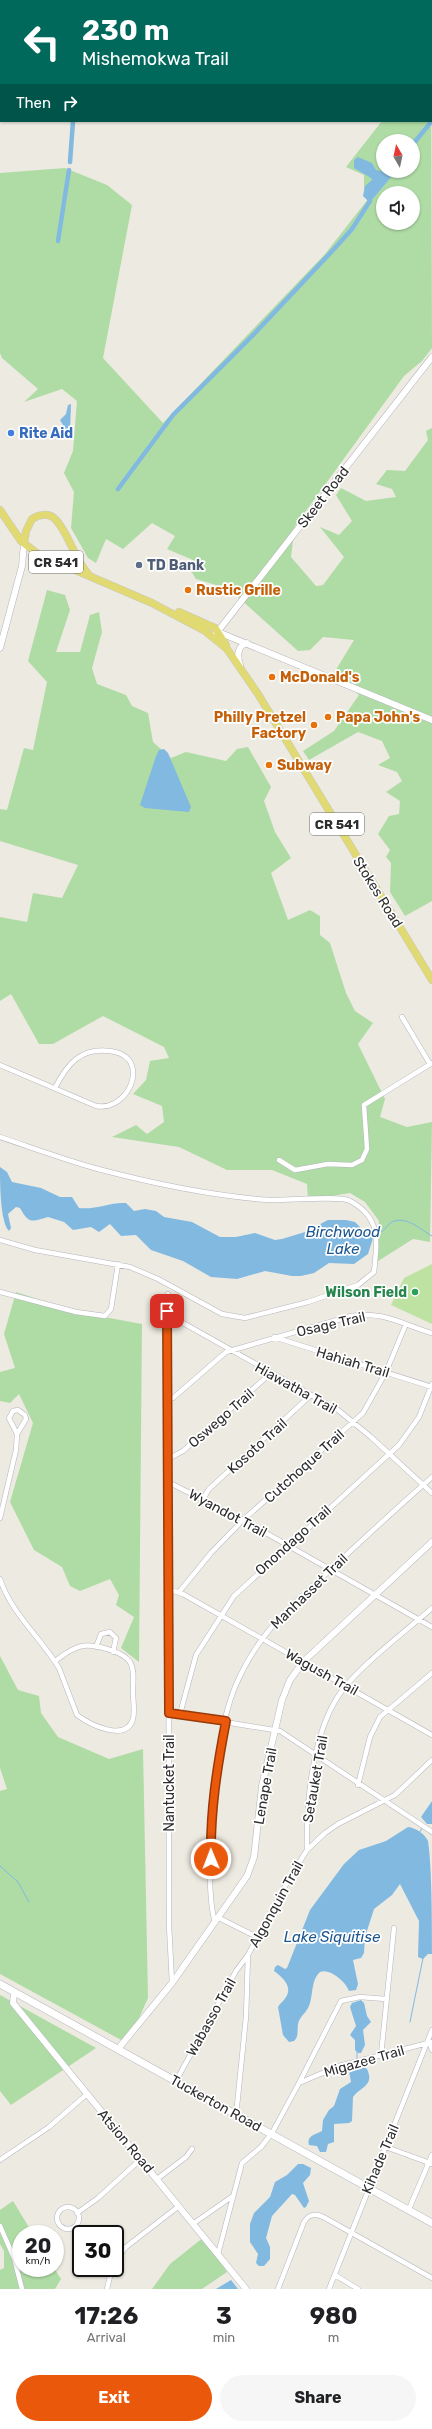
<!DOCTYPE html>
<html lang="en">
<head>
<meta charset="utf-8">
<style>
	:root { --surface:#fff; --page:#f6f6f6; --text:#202124; --muted:#757577; --accent:#ea580c }
	body { margin:0; font-family:Rubik,sans-serif; background:var(--page); color:var(--text); height:100vh; display:flex; flex-direction:column; font-size:15px; white-space:nowrap }
	* { box-sizing:border-box; margin:0 }
	p { font-size:13px; color:var(--muted) }
	.icon { flex:none; width:22px; height:22px; fill:none; stroke:currentColor; stroke-width:2; stroke-linecap:round; stroke-linejoin:round }
	.map { position:relative; height:2289px; overflow:hidden }
	.panel { display:flex; flex-direction:column; background:var(--surface); flex:1 }
	.panel>* { flex:none }
	.top-card { position:absolute; left:0px; top:0px; width:432px; height:122px; box-shadow:0 1px 3px #0004; background:#00695c; color:#fff; overflow:hidden }
	.needle { width:26px; rotate:351deg }
	.controls { position:absolute; left:376px; top:134px; display:grid; gap:8px }
	.controls a { display:grid; place-items:center; width:44px; height:44px; border-radius:50%; background:var(--surface); box-shadow:0 1px 3px #0004; font-size:20px }
	.speed { position:absolute; left:12px; top:2225px; display:flex; gap:8px; font-size:20px; font-weight:700; text-align:center }
	.speed>* { display:grid; place-content:center; width:52px; height:52px; border-radius:50%; background:var(--surface); box-shadow:0 1px 3px #0004; line-height:1 }
	.speed small { font-size:10px; font-weight:400 }
	.speed .limit { border:2px solid #111; border-radius:6px; background:#fff; color:#111 }
	.pin { position:absolute; display:grid; place-items:center; width:34px; height:34px; color:#fff; margin:-17px; border-radius:8px; box-shadow:0 2px 6px #0006 }
	.me { position:absolute; width:44px; margin:-22px; rotate:359deg; stroke-linejoin:round; filter:drop-shadow(0 0 3px #0008) }
	.turn { display:flex; align-items:center; gap:14px; height:84px; padding:0 16px; font-size:18px }
	.turn .icon { width:52px; height:52px; stroke-width:2.5 }
	.turn b { display:block; font-size:28px; line-height:34px }
	.then { display:flex; align-items:center; height:38px; padding:0 16px; background:#0003; gap:8px; font-size:15px }
	.eta { display:flex; justify-content:space-evenly; align-items:center; height:68px; text-align:center }
	.eta b { font-size:24px; font-weight:700; line-height:28px }
	.primary-button { display:flex; gap:8px; margin-top:auto; padding:8px 16px }
	.primary-button a { flex:1; height:46px; border-radius:24px; background:var(--accent); color:#fff; font-size:16px; font-weight:700; line-height:46px; text-align:center }
	.primary-button a+a { background:var(--page); color:var(--text) }
	.map>svg:first-child { display:block }
</style>
</head>
<body>
<div class="map">
<svg width="432" height="2289" viewBox="0 0 432 2289">
	<rect width="100%" height="100%" fill="#edeae1"/>
	<path fill="#afdca5" fill-rule="evenodd" d="M431,28L432,348L422,361L404,376L295,526L291,557L316,586L323,585L344,557L320,527L339,535L352,521L336,495L341,488L366,501L396,497L392,489L376,484L387,470L405,471L428,440L426,431L432,428V901L405,916L390,892L391,863L386,857L390,850L378,834L389,816L399,814L400,801L386,792L402,781L397,772L378,765L390,758L382,741L358,732L309,760L303,751L334,731L359,695L334,673L354,640L323,637L310,650L298,651L229,589L196,579L188,566L193,560L167,549L175,536L152,523L123,549L106,539L96,563L88,558L71,528L74,492L64,473L73,451L77,401L62,389L24,402L38,389L2,358L0,353V173L65,168L107,185L132,205L103,358L163,423L325,254L372,194L364,190V175L346,167L382,121H431ZM383,141H413V171H383ZM383,193H413V223H383Z
		M47,590L65,595L70,610L56,652H80L90,615L99,612L102,632L92,668L97,684L126,695L132,706L148,713L153,742L171,758L186,752L226,761L237,749L248,747L271,787L264,801L275,832L291,858L271,873L288,920L310,910L320,916V935L330,943L346,993L355,1011L373,1023L358,1044L385,1099L380,1117L407,1127L432,1122L430,1242L413,1239L375,1263L379,1221L365,1202L350,1193L308,1200L307,1184L272,1170H227L179,1147L112,1137L136,1125L147,1134L164,1122L162,1106L133,1094L146,1080L150,1061L169,1058L164,1047L103,1016L53,1044H39L11,994L0,1001V917L27,922L33,893L62,898L78,865L0,841V809L7,810L24,748L33,750L47,682L28,661Z
		M16,1292L77,1312L142,1324L139,1662L121,1648L134,1617L116,1605L119,1595L110,1579L80,1591L70,1586L62,1567L34,1550L10,1502L33,1423L19,1394L10,1403L0,1401V1372L15,1368L4,1334Z
		M0,1656L18,1690L39,1696L41,1713L58,1737L109,1759L143,1749L148,1998L139,2018V2025L123,2041L0,1974V1791L7,1789L0,1768Z
		M0,1995L96,2048L11,2105L0,2091Z
		M13,2201L33,2234H21V2268H54L61,2279L55,2289H0V2270L4,2268V2251L0,2244V2210Z
		M204,2237L227,2272L202,2289H152L170,2264Z"/>
	<path fill="#bde2a2" d="M432,1264V1324L391,1305L404,1278Z"/>
	<path fill="#82b9e1" d="M358,157L372,163L376,170L390,173L392,176L371,201H368L363,196L365,186L372,180L371,178L354,168V160Z
		M71,404L70,432H67L60,420L66,414L68,405Z
		M164,749L168,753L191,807L189,812L145,808L140,805L156,756L159,750Z
		M0,1167L7,1172L12,1182L41,1188L60,1197H72L79,1208C96,1210 110,1202 126,1203L134,1211L145,1209L156,1211L164,1217L192,1222L220,1237H236L255,1233L275,1240L282,1239L305,1232L328,1220H346L355,1222L365,1232L373,1231L374,1235L368,1254L354,1264L329,1263L314,1273L301,1276H292L265,1271L237,1279L211,1277L183,1261L151,1250L136,1235L121,1236L110,1224L99,1232L91,1227L73,1230L64,1222L48,1217C31,1222 29,1224 20,1208L16,1207L8,1214L11,1228L9,1231C0,1222 0,1182 0,1167Z
		M432,1801V1824H427L421,1817Z
		M408,1827C416,1828 425,1834 428,1841C432,1869 432,1923 432,1954H428L423,1959L418,1957L419,1921L400,1884L392,1895L374,1909L365,1937L364,1953L361,1958L353,1960L358,1984L356,1990L349,1991C346,1982 330,1968 320,1972C310,1981 314,1997 308,2008C305,2014 300,2016 298,2024C297,2030 299,2037 294,2041L289,2042L283,2035L278,2007C280,2003 284,2001 286,1997C293,1986 282,1977 274,1971L275,1967L278,1965L285,1969L287,1968L310,1910L344,1864L359,1850L386,1841Z
		M361,2000L364,2003L367,2016L371,2022L363,2030L365,2045L361,2053H358L355,2050V2040L350,2035L356,2026L350,2007L352,2003Z
		M360,2064L367,2069C375,2086 360,2087 353,2097L352,2121L349,2123L334,2124V2142L328,2144L326,2152H320L317,2146L309,2145C306,2136 316,2134 322,2131L323,2120L329,2110L334,2106L340,2089L351,2082L349,2071Z
		M298,2164H303L311,2168L310,2175L303,2183L309,2201L306,2207L304,2208L295,2195L292,2194L272,2216L266,2238L270,2247V2259L264,2266H259L256,2263L258,2254L250,2242V2224L254,2213L270,2197L275,2182L287,2175Z
		M231,2280L238,2289H216Z"/>
	<g fill="none" stroke-linecap="round" stroke-linejoin="round">
		<path stroke="#82b9e1" stroke-width="1" d="M378,1233C385,1232 386,1225 392,1222C406,1215 421,1230 432,1236
			M419,1833L423,1827
			M0,1866L18,1882L29,1902
			M410,2022L423,1958
			M357,2052V2061"/>
		<path stroke="#82b9e1" stroke-width="4.5" d="M102,1V0
			M413,144L432,121
			M70,162L73,121
			M391,174L393,171
			M58,241L69,170
			M118,489L173,415L255,333L335,248L352,229L370,201"/>
		<defs>
			<path id="minor" d="M5,1L6,0
				M0,36L1,29
				M402,1017L430,1064
				M0,1065L96,1106C122,1111 142,1078 129,1060C124,1054 118,1052 110,1051C81,1047 67,1064 55,1088
				M0,1137C33,1148 65,1160 98,1169C151,1183 214,1196 269,1200C285,1201 340,1195 350,1201C382,1218 377,1242 374,1272L358,1285L308,1302L245,1318L222,1314L158,1279L130,1267L35,1250L0,1240
				M279,1160L295,1170L328,1164L352,1165L362,1160L367,1149L364,1105L432,1063
				M0,1292L76,1312L105,1316L111,1309L118,1264
				M168,1294L169,1925L172,1983
				M167,1314L338,1410L371,1437L432,1493
				M274,1337L432,1387
				M168,1399L173,1398L226,1352L351,1316C386,1311 400,1324 432,1333
				M168,1459L183,1451L271,1373
				M168,1482L243,1520L432,1627
				M203,1499L209,1489L311,1395
				M0,1518L16,1450L17,1434L26,1419L25,1415L18,1410L13,1411L9,1418L17,1434
				M0,1579C11,1613 41,1638 59,1668L77,1715C89,1724 126,1743 133,1719C135,1711 133,1700 133,1692C133,1682 135,1670 130,1662C123,1651 93,1644 82,1646C72,1648 63,1655 55,1661
				M168,1589L183,1594L432,1735
				M179,1592L211,1553L243,1520L363,1413L386,1372L406,1324
				M96,1647L101,1634L110,1632L116,1638L113,1652
				M169,1713L280,1731L432,1832
				M180,1714L196,1655L234,1596L399,1445L419,1417L432,1384
				M358,1785L370,1737L380,1717L432,1673
				M307,1850C306,1804 312,1738 337,1698C355,1669 405,1632 432,1608
				M219,1918L257,1937
				M215,1922C207,1897 210,1833 213,1805C217,1766 220,1724 235,1687C258,1633 287,1610 327,1573C362,1540 397,1508 432,1477
				M430,2043L432,2050
				M381,2055L394,1928
				M176,2081L236,1971L248,1955
				M299,2083L341,2001L360,1997L386,1999
				M234,2114L237,2106L246,2017L248,1955L290,1877L307,1850L325,1833L338,1824L395,1795L432,1760
				M386,2147L432,2164
				M0,2160L49,2127L87,2094
				M157,2179L186,2157L192,2149
				M57 2218a11 11 0 1 1 22 0a11 11 0 1 1-22 0Z
				M409,2209L432,2155
				M77,2213L98,2198L141,2159
				M194,2223L233,2196
				M0,2226L14,2258L22,2289
				M218,2254L242,2163L261,2147L272,2133L299,2083L339,2066L432,2042
				M115,2261L126,2247L179,2206
				M335,2275L358,2289
				M107,2289L112,2268
				M278,2289L304,2222C310,2212 318,2214 327,2219L432,2278
				M329,2289L432,2030"/>
			<path id="tertiary" d="M218,632L432,720
				M215,635L432,357
				M0,648L22,566L24,543
				M240,665C237,656 237,646 247,643
				M14,1992L13,2003L246,2289
				M118,2049L172,1983L247,1876L254,1857L262,1786L282,1700L290,1680L303,1662L432,1542"/>
			<path id="secondary" d="M0,1984L432,2223"/>
			<path id="primary" d="M0,510L21,541L38,554L152,603L205,631L227,649L258,694L432,980
				M24,543L26,531L32,519C39,514 49,513 55,519C67,530 75,560 89,575
				M179,612L215,628L226,645"/>
		</defs>
		<use href="#minor" stroke="#b5b5bf" stroke-width="5.5"/>
		<use href="#tertiary" stroke="#b5b5bf" stroke-width="7"/>
		<use href="#secondary" stroke="#b5b5bf" stroke-width="8"/>
		<use href="#primary" stroke="#c8c8c8" stroke-width="8"/>
		<use href="#minor" stroke="#fff" stroke-width="4.5"/>
		<use href="#tertiary" stroke="#fff" stroke-width="6"/>
		<use href="#secondary" stroke="#fff" stroke-width="7"/>
		<use href="#primary" stroke="#e1d972" stroke-width="7"/>
	</g>
	<g fill="none" stroke-linecap="round" stroke-linejoin="round">
		<defs>
			<path id="route" d="M167,1311L169,1713L226,1721C217,1767 210,1812 211,1859"/>
		</defs>
		<use href="#route" stroke="#983908" stroke-width="10"/>
		<use href="#route" stroke="#ea580c" stroke-width="7"/>
	</g>
	<circle fill="#3f7fe0" stroke="#fff" stroke-width="1.5" cx="11" cy="433" r="4"/>
	<circle fill="#5c6f8a" stroke="#fff" stroke-width="1.5" cx="139" cy="565" r="4"/>
	<g fill="#e8710a" stroke="#fff" stroke-width="1.5">
		<circle cx="188" cy="590" r="4"/>
		<circle cx="272" cy="677" r="4"/>
		<circle cx="328" cy="717" r="4"/>
		<circle cx="314" cy="725" r="4"/>
		<circle cx="269" cy="765" r="4"/>
	</g>
	<circle fill="#2e9e5b" stroke="#fff" stroke-width="1.5" cx="415" cy="1292" r="4"/>
	<g text-anchor="middle" stroke-width="3.5" stroke-linejoin="round" paint-order="stroke">
		<g fill="#fff" stroke="#6c6c6c" stroke-width="1">
			<rect x="29" y="551" width="54" height="22" rx="3"/>
			<rect x="310" y="813" width="54" height="22" rx="3"/>
		</g>
		<g font-size="13" font-weight="bold" fill="#2d2d2d">
			<text x="56" y="567">CR 541</text>
			<text x="337" y="829">CR 541</text>
		</g>
		<g font-size="14" font-weight="bold" fill="#366cbe" stroke="#fff" text-anchor="start">
			<text x="19" y="438">Rite Aid</text>
		</g>
		<g font-size="14" fill="#2d2d2d" stroke="#fff">
			<text transform="translate(323 497) rotate(-52)" y="5">Skeet Road</text>
			<text transform="translate(378 892) rotate(58)" y="5">Stokes Road</text>
			<text transform="translate(331 1324) rotate(-13)" y="5">Osage Trail</text>
			<text transform="translate(353 1362) rotate(17)" y="5">Hahiah Trail</text>
			<text transform="translate(296 1388) rotate(29)" y="5">Hiawatha Trail</text>
			<text transform="translate(221 1418) rotate(-41)" y="5">Oswego Trail</text>
			<text transform="translate(257 1446) rotate(-42)" y="5">Kosoto Trail</text>
			<text transform="translate(304 1466) rotate(-42)" y="5">Cutchoque Trail</text>
			<text transform="translate(228 1513) rotate(28)" y="5">Wyandot Trail</text>
			<text transform="translate(293 1540) rotate(-42)" y="5">Onondago Trail</text>
			<text transform="translate(309 1591) rotate(-44)" y="5">Manhasset Trail</text>
			<text transform="translate(322 1672) rotate(29)" y="5">Wagush Trail</text>
			<text transform="translate(315 1779) rotate(-80)" y="5">Setauket Trail</text>
			<text transform="translate(169 1783) rotate(-90)" y="5">Nantucket Trail</text>
			<text transform="translate(265 1786) rotate(-80)" y="5">Lenape Trail</text>
			<text transform="translate(276 1904) rotate(-61)" y="5">Algonquin Trail</text>
			<text transform="translate(211 2017) rotate(-61)" y="5">Wabasso Trail</text>
			<text transform="translate(364 2061) rotate(-16)" y="5">Migazee Trail</text>
			<text transform="translate(216 2103) rotate(29)" y="5">Tuckerton Road</text>
			<text transform="translate(126 2141) rotate(50)" y="5">Atsion Road</text>
			<text transform="translate(380 2159) rotate(-67)" y="5">Kihade Trail</text>
		</g>
		<g font-size="14" font-weight="bold" fill="#4e5e75" stroke="#fff" text-anchor="start">
			<text x="147" y="570">TD Bank</text>
		</g>
		<g font-size="14" font-weight="bold" fill="#c56008" stroke="#fff" text-anchor="start">
			<text x="196" y="595">Rustic Grille</text>
			<text x="280" y="682">McDonald's</text>
			<text x="306" y="722" text-anchor="end">Philly Pretzel<tspan x="306" dy="16">Factory</tspan></text>
			<text x="336" y="722">Papa John's</text>
			<text x="277" y="770">Subway</text>
		</g>
		<g font-size="14" font-weight="bold" fill="#27864d" stroke="#fff" text-anchor="end">
			<text x="407" y="1297">Wilson Field</text>
		</g>
		<g font-size="15" font-style="italic" fill="#1e5790" stroke="#fff">
			<text x="343" y="1237">Birchwood<tspan x="343" dy="17">Lake</tspan></text>
			<text x="332" y="1942">Lake Siquitise</text>
		</g>
	</g>
</svg>
<div class="controls">
<a><svg class="needle" viewBox="-14 -14 28 28"><path d="M0-13l5 13h-10z" fill="#e53935"/><path d="M0 13l5-13h-10z" fill="#757577"/></svg></a>
<a><svg class="icon" aria-label="sound" viewBox="0 0 24 24"><path d="M4 9h4l5-4v14l-5-4H4zM17 9q2 3 0 6"/></svg></a>
</div>
<div class="speed"><div>20<small>km/h</small></div><div class="limit">30</div></div>
<div class="pin" style="left:167px;top:1311px;background:#d93025"><svg class="icon" aria-label="arrive" viewBox="0 0 24 24"><path d="M6 21V4h12l-3 4 3 4H6"/></svg></div>
<svg class="me" style="left:211px;top:1859px" viewBox="-20 -20 40 40"><circle r="17" fill="#ea580c" stroke="#fff" stroke-width="3"/><path d="M0-11L8 9 0 5-8 9z" fill="#fff"/></svg>
<div class="top-card">
<div class="turn"><svg class="icon" aria-label="left" viewBox="0 0 24 24"><path d="M17 20v-9H6M10 6l-5 5 5 5"/></svg><div><b>230 m</b>Mishemokwa Trail</div></div>
<div class="then">Then<svg class="icon" aria-label="right" viewBox="0 0 24 24"><path d="M7 20v-9h11M14 6l5 5-5 5"/></svg></div>
</div>
</div>
<section class="panel">
<div class="eta">
<div><b>17:26</b><p>Arrival</p></div>
<div><b>3</b><p>min</p></div>
<div><b>980</b><p>m</p></div>
</div>
<div class="primary-button"><a>Exit</a><a>Share</a></div>
</section>
</body>
</html>
